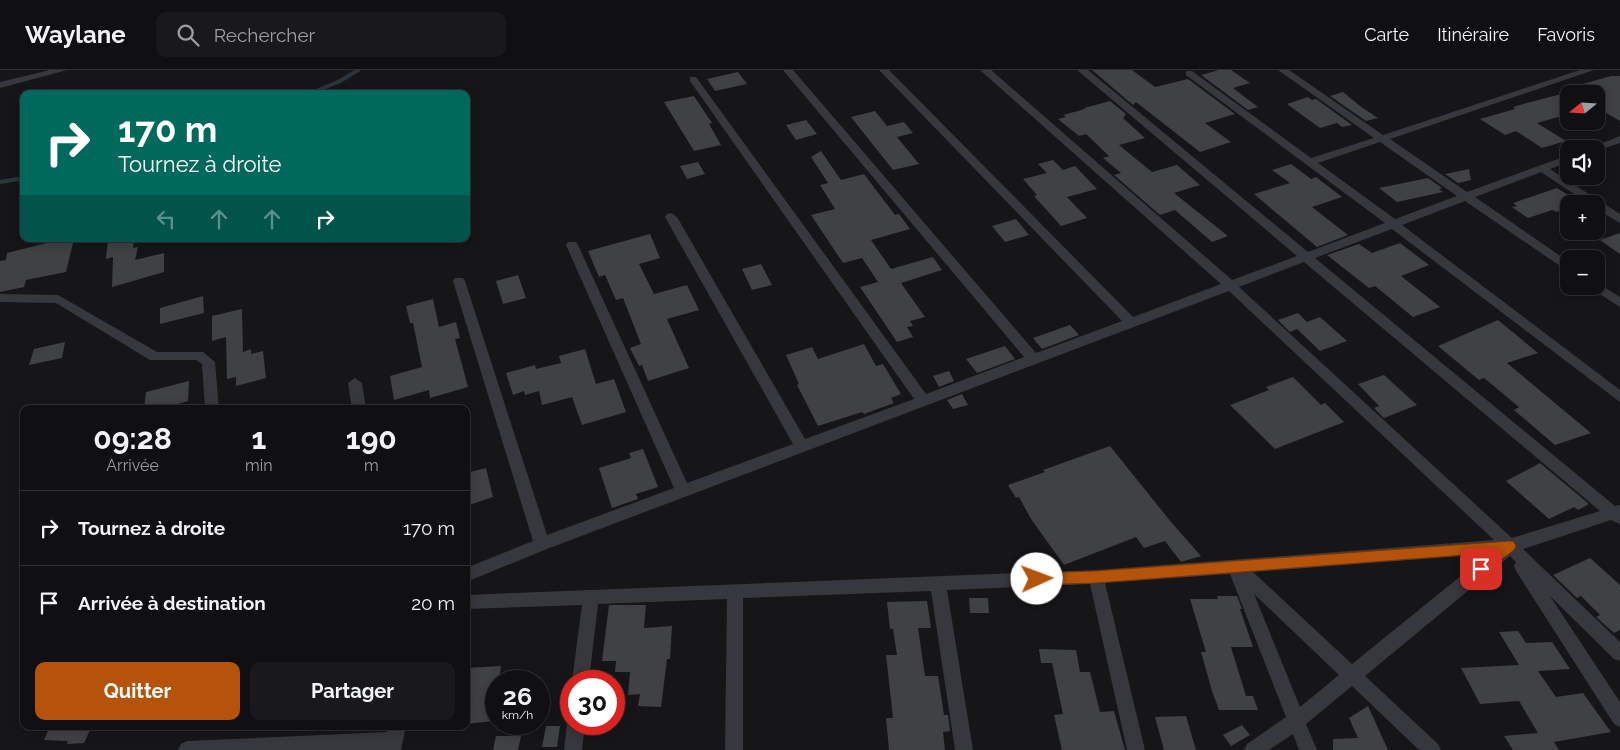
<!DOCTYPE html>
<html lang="fr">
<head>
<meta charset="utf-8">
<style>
	:root { --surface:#101012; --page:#19191b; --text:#f1f3f6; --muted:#9c9d9f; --line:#303032; --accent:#b45309 }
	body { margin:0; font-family:Raleway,sans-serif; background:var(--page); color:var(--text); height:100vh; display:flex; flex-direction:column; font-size:19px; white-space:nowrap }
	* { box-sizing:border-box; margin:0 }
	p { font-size:16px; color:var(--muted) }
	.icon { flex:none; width:28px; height:28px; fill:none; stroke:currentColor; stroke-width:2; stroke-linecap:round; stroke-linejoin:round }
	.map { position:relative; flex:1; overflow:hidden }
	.sheet { position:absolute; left:20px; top:335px; width:450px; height:325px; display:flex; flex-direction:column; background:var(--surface); border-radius:10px; box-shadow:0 2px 12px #0003,0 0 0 1px var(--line) }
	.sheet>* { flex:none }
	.guide { position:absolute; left:20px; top:20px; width:450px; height:152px; border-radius:10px; box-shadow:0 2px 12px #0003,0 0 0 1px var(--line); background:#00695c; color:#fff; overflow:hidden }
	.needle { width:32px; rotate:252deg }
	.buttons { position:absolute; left:1560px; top:15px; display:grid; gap:10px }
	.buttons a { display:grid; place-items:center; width:45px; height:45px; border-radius:10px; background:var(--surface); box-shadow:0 2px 12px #0003,0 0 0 1px var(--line); font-size:25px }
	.speed { position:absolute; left:485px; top:600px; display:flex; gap:10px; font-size:25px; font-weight:700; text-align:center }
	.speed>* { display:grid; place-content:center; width:65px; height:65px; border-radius:50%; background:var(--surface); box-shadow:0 2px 12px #0003,0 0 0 1px var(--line); line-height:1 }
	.speed small { font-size:12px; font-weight:400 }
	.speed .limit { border:8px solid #d22; background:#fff; color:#111 }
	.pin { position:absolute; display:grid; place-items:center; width:42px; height:42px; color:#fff; margin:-21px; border-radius:10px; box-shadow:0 2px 8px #0006 }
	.me { position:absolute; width:55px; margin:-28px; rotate:88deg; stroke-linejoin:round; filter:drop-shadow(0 0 4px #0008) }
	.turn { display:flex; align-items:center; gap:18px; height:105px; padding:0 15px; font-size:22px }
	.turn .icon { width:65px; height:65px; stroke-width:2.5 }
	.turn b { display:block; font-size:35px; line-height:42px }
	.lanes { display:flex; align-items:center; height:48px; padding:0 15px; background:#0003; justify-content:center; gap:25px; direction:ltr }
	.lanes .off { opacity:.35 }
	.eta { display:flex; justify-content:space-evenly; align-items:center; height:85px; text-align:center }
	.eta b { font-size:30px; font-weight:700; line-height:35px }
	.primary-button { display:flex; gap:10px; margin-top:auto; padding:10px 15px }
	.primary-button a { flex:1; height:58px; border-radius:10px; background:var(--accent); color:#fff; font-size:20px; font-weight:700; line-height:58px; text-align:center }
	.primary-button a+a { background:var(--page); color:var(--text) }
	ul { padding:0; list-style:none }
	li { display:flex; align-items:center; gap:15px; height:75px; padding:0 15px; border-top:1px solid var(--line) }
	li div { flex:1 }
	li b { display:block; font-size:19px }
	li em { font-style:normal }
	header { display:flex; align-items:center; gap:30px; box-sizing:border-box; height:70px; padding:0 25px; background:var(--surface); border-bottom:1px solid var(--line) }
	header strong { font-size:24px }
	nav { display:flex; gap:28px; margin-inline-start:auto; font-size:18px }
	.search { width:350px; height:45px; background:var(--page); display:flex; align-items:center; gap:12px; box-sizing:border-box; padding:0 18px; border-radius:10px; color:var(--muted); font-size:19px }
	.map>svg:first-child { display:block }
</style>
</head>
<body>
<header>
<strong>Waylane</strong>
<div class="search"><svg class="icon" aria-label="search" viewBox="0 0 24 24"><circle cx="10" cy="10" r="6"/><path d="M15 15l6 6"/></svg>Rechercher</div>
<nav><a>Carte</a><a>Itinéraire</a><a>Favoris</a></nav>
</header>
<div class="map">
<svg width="1620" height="680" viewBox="0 0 1620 680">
	<rect width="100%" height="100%" fill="#161618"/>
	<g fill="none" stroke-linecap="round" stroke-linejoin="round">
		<path stroke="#2c353c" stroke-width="4" d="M309,24L340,11L358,0
			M0,112L24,108"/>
	</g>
	<path fill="#404145" d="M1092,0H1132L1155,17L1188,9L1235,44L1205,53L1231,72L1200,82L1136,32L1133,35Z
		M1219,0H1231L1250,13L1233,18L1258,37L1248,40L1201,5Z
		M738,2L747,14L715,21L707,9Z
		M1611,6H1620V51L1596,37V24H1574L1565,19Z
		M1343,22L1360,36L1378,48L1366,51L1330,26Z
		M1569,22V44L1537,53L1566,71L1542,78L1516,61L1505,65L1480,49L1515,39L1513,37L1527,33Z
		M694,26L712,53L709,54L721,75L694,81L664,32Z
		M1308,27L1312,30L1316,29L1352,55L1342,57L1337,53L1320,58L1287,34Z
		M1110,31L1126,44L1123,48L1145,68L1119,75L1152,102L1177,95L1200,115L1174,123L1228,166L1212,172L1175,140L1160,145L1114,105L1121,103L1103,88L1109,86L1086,64L1079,66L1058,49L1066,47L1063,45L1085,39L1084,38Z
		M875,41L887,56L904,52L913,63L897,67L919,94L893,100L851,47Z
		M806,50L817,64L796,70L786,55Z
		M821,81L841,110L864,104L895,145L899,144L910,159L871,170L891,199L933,187L942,200L901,213L925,247L910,251L913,256L907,257L913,267L897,272L860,217L878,212L862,188L843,193L811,145L835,139L820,115L828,113L811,87Z
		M1053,90L1063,100L1075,96L1097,119L1067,127L1087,148L1061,156L1034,126L1037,125L1023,109L1047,103L1038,94Z
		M698,92L705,104L687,109L680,96Z
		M1291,94L1311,109L1316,107L1342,127L1312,137L1348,165L1317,177L1254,124L1290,113L1272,100Z
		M1469,99L1471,110L1458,113L1445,104Z
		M1428,108L1442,118L1439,119L1443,122L1397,132L1379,118Z
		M1557,118L1581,133L1569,134V137L1556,142L1552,140L1528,148L1512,137L1517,136L1513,133Z
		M1016,149L1029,165L1005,172L992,156Z
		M1620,163V184L1600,170Z
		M650,164L660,188L639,194L654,224L687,215L699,240L667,249L689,298L648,311L642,295L639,296L630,278L641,274L623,228L616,230L605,205L599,207L588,181Z
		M63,169H74L66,202L26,210L24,217L0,222V191L6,190L7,183Z
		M108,169H134L133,178L138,177L135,190L164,183V202L112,217L113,187L106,189Z
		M1400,173L1429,195L1401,206L1440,237L1413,247L1375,216L1369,218L1327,185L1359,174L1372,183Z
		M761,194L772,215L752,220L742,199Z
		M518,205L526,228L503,234L496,211Z
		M203,226L204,243L160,254V238Z
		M433,229L439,257L456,252L460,268L455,269L468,317L430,328L429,320L394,330L390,306L422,297L413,253H410L406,236Z
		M242,239L243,282L251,279V284L263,281L266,308L236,316V307L227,309L226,267L212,271V246Z
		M1298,243L1307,252L1320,247L1347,271L1320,281L1297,259L1290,262L1278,250Z
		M1498,250L1538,283L1507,293L1591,363L1555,375L1514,340L1519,337L1484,308L1479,310L1438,276Z
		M1070,255L1079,265L1042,279L1033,268Z
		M65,272L62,288L29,295L34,279Z
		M864,274L876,296L883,294L901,324L891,328L894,333L864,344L862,342L818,356L797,315L799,314L786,285L812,277L818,289Z
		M1005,276L1015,289L977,303L966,289Z
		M585,279L596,314L614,309L626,342L582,355L572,327L542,335L539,321L525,325L524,321L513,325L506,303L535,295L536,299L561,293L559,286Z
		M949,301L954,311L939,317L933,306Z
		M1384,305L1417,335L1384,348L1374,338L1379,336L1358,314Z
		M1293,307L1321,335L1325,333L1344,352L1275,379L1230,335L1269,320L1266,317Z
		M189,311L188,331L160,339H144L146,322Z
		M962,324L968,335L953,339L947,330Z
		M1110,376L1171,452L1201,486L1181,492L1165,471L1144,478L1136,467L1064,495L1031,449L1019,427L1016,428L1008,415L1045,402L1043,400Z
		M643,379L658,417L636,424L638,429L612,438L599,398L631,388L629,383Z
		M1540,393L1589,434L1578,440L1574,437L1549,449L1506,411Z
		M486,398L493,427L466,436V403Z
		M1590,488L1620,515V560L1614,563L1596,547L1600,545L1581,526L1577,528L1553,505Z
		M1217,526H1237L1242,539H1240L1253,577H1231L1246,626H1253L1258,640H1219L1212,621L1201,582H1206L1190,529H1218Z
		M969,528H988L989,543H970Z
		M927,531L931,558H918L925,606H938L944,645H948L950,661L943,662L945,680H889L886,648H893L886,585H897L893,559H890L887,532Z
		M609,535H646L644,558L672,556L670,589H667L661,637L638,636L640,624L628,625L630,602H615L616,591H602Z
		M1518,561L1526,573L1552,572L1570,599L1538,601L1556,627L1583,623L1611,662L1554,672L1559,680H1513L1504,666L1538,663L1519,631L1480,634L1461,598L1519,595L1499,562Z
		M1039,579L1076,580L1080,602H1090L1100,642L1114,641L1125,680H1062L1054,645L1063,644L1052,593H1041Z
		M501,596L499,611H496L493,651L466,654V598Z
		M1368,636L1388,680H1333V669L1358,668L1349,648Z
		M1186,646L1196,680H1164L1155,647Z
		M1242,655L1250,665L1231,676L1223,665Z
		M50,656H92L84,673L67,674L68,671L44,670Z
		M546,656H560L557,677H542Z
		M496,666H521L518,680H493Z"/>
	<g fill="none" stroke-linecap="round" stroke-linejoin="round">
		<path fill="#37383d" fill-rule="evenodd" d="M50,0H67L0,18V12Z
			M783,0H793L1036,283L1122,251L879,0H889L1133,247L1221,214L980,0H991L1232,210L1297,186L1077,0H1088L1308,182L1385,153L1186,5V1H1192L1311,88L1374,68L1278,0H1289L1383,65L1580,0H1594L1390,69L1467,122L1569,85V92L1550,99L1620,144V153L1596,139V134H1589L1541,102L1475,127L1569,192V202L1465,131L1402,155L1620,320V332L1392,159L1315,188L1615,436L1620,435V454L1611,450L1523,479L1620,572V591L1614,589L1550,526L1620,632V657L1614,654L1516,501L1514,496L1516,492L1510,486L1365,606L1438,674L1441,680H1419L1352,616L1306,654L1317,680H1299L1293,664L1269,680H1244L1247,674L1286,647L1230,504L1105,513L1145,680H1127L1090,514L947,520L973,680H955L931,521L743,528V680H725L727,529L598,534L589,611H572L582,535L466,539V525L1096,500L1494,470L1229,221L547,479L466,512V498L533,471L453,211L455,208H463L465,211L547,465L674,418L566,175L568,172H576L578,175L687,413L793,374L665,147L667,144L671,143L677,147L805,369L914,329L690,11V7H696L926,324L1024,287ZM1380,72L1457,126L1395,149L1318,93ZM1304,192L1600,441L1512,468L1239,217ZM1488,484L1352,594L1253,502ZM1254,524L1339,605L1300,637Z
			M1620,66V73L1596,81V79H1588Z
			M1596,212L1620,227V237L1592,219L1590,216H1596Z
			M0,224L58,225L157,282H203L215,292L219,339H205L202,294L196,290H150L56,233L0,232Z
			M355,308L362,313L366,339H352L348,313Z
			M571,647V654H585L582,680H564L567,654Z
			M388,656H406L401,680H178L181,674L187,671L387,662Z"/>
	</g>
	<path fill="#b45309" stroke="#753606" d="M1510,471L1514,472L1516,476L1514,480L1481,505L1476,503L1474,499L1491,483L1096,513L1037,515L1032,513L1030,509L1032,505L1037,503L1096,501Z"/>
</svg>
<div class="buttons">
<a><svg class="needle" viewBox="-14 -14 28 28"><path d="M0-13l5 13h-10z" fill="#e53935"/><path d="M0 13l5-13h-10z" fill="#9c9d9f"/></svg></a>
<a><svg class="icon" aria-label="sound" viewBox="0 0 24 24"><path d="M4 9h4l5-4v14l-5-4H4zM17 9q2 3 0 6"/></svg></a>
<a>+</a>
<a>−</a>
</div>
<div class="speed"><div>26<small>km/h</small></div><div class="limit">30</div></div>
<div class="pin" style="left:1481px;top:499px;background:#d93025"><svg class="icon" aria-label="arrive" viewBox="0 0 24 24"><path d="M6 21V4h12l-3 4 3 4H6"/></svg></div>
<svg class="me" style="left:1037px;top:509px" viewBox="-20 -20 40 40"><circle r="19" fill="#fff"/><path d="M0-13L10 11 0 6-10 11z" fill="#b45309"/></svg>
<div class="guide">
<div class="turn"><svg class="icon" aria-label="right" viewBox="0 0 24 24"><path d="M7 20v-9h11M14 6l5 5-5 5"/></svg><div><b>170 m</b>Tournez à droite</div></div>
<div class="lanes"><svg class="icon off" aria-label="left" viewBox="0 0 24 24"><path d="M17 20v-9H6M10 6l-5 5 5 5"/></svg><svg class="icon off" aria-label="ahead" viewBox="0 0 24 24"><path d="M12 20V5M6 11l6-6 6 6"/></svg><svg class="icon off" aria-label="ahead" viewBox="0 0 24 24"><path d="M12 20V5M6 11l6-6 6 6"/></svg><svg class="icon" aria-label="right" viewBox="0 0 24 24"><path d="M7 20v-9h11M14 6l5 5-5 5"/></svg></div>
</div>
<section class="sheet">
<div class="eta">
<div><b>09:28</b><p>Arrivée</p></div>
<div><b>1</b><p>min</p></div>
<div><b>190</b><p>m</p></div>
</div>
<ul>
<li><svg class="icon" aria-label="right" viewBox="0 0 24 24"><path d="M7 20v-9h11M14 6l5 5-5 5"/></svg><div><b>Tournez à droite</b></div><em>170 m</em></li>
<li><svg class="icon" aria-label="arrive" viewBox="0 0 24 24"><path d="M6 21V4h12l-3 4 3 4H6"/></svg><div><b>Arrivée à destination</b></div><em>20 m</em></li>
</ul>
<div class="primary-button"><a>Quitter</a><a>Partager</a></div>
</section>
</div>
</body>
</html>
